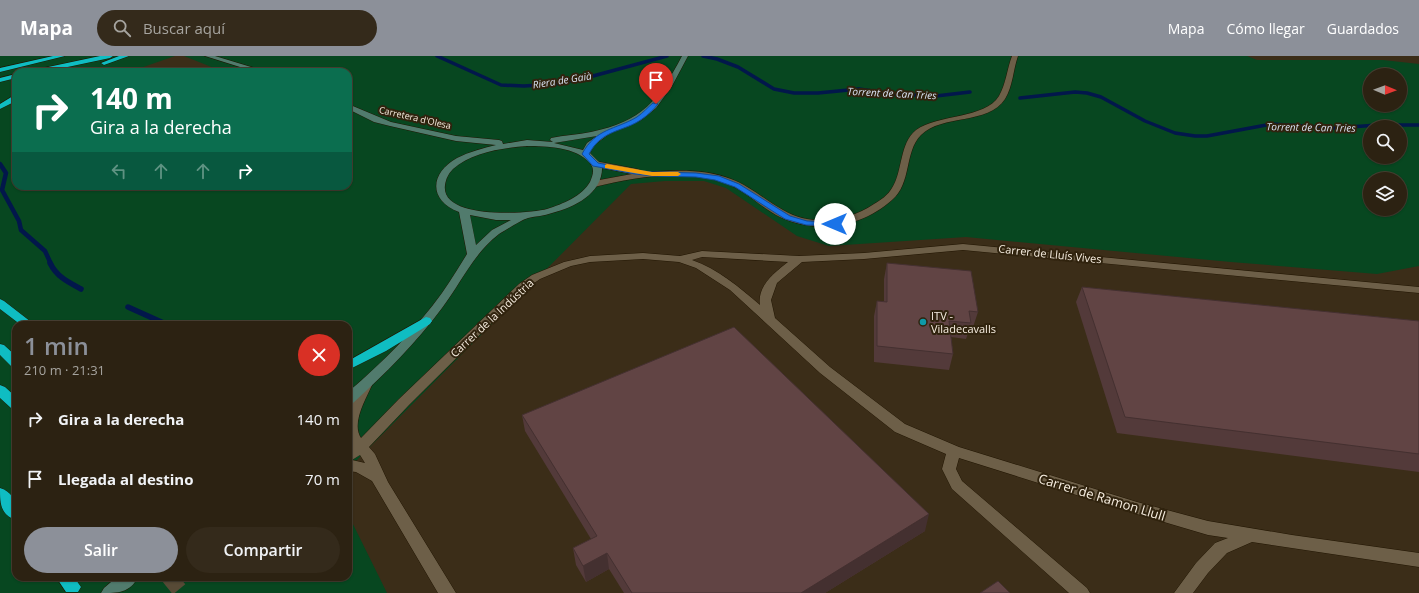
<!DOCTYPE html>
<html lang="es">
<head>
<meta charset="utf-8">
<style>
	:root { --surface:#2c2212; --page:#342a1b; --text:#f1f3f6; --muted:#a6a49f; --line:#483f32; --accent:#8c9099 }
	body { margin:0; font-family:"Open Sans",sans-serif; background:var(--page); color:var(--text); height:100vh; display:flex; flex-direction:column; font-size:15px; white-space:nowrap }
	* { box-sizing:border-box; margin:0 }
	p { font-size:13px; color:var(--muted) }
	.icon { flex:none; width:22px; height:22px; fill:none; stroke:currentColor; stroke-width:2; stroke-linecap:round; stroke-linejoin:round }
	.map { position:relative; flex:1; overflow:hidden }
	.details { position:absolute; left:12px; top:265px; width:340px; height:260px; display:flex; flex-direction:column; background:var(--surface); border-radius:12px; box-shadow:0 1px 3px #0004,0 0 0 1px var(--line) }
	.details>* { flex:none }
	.banner { position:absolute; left:12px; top:12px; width:340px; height:122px; border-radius:12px; box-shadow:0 1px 3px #0004,0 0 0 1px var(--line); background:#0b6e4f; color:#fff; overflow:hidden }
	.needle { width:26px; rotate:91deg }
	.controls { position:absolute; left:1363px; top:12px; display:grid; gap:8px }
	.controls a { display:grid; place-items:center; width:44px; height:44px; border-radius:50%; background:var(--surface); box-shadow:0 1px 3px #0004,0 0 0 1px var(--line); font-size:20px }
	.pin { position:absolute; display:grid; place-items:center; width:34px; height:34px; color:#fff; margin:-41px -17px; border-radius:50% 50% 50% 0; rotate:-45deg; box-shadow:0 0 4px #0007 }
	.pin .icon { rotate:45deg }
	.me { position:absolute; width:44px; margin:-22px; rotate:270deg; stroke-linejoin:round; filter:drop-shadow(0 0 3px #0008) }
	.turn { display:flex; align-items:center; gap:14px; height:84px; padding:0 12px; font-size:18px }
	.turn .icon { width:52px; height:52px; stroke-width:2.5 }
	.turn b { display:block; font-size:28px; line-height:34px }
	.lanes { display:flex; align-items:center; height:38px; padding:0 12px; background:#0003; justify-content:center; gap:20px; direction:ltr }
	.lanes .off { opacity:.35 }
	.round { display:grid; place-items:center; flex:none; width:42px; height:42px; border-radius:21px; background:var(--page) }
	.overview { display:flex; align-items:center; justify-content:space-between; height:68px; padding:0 12px }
	h1 { font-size:24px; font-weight:600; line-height:30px; color:var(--accent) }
	.primary-button { display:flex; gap:8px; margin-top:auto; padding:8px 12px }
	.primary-button a { flex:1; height:46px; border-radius:24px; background:var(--accent); color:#fff; font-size:16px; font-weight:600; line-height:46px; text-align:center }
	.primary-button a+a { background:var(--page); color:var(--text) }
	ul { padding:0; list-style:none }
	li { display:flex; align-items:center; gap:12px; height:60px; padding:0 12px }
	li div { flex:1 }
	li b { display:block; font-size:15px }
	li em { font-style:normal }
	header { display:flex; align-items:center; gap:24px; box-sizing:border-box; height:56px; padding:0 20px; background:var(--accent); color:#fff }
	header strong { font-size:19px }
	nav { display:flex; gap:22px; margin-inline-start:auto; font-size:14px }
	.search { width:280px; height:36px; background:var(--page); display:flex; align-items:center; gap:10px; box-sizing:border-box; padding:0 14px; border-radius:22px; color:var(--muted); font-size:15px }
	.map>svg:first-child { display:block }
</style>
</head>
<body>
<header>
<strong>Mapa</strong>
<div class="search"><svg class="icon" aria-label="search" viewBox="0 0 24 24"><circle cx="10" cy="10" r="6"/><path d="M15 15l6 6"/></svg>Buscar aquí</div>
<nav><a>Mapa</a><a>Cómo llegar</a><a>Guardados</a></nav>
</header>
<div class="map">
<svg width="1419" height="537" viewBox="0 0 1419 537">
	<rect width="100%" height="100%" fill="#3b2d18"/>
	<path fill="#074720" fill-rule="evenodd" d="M0,0H175L129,16H16V130H348V16H224L184,0H1247L1257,4H1383L1419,8V210L1377,218L1231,206L966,181L829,190L797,180L726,132L704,125H665L631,128L348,413V269H16V521H348V458L387,537H0ZM1370,19H1400V49H1370ZM1370,71H1400V101H1370ZM1370,123H1400V153H1370Z"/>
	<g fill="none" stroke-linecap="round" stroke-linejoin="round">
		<path stroke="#02174b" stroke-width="3.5" d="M437,0L501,29L524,30L555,28L593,20L667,0
			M703,0L717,3L738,11L774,33L794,37H818L859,33L893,38L936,40L970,36
			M1020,42L1075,36L1087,37L1101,41L1145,65L1175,77L1195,80H1207L1272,68L1335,72L1378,69H1419"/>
		<path stroke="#02174b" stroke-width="4.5" d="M0,108L6,117L2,134L19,165L21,174L45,195L51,208"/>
		<path stroke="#02174b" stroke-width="5.5" d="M50,207C57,221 68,226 81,233
			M128,251L168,269"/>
		<path stroke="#574a36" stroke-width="16" stroke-dasharray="16 8" stroke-linecap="butt" d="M169,521L182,537"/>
		<defs>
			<path id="street" d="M1012,0H1018C1013,14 1013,30 1005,43C988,69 942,58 921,79C904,96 912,127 892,144C861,172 813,179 776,159C758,149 743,132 722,126C682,113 635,121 594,131L589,128L594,125L632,118L592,110L591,108L592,106L595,105L637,113L640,114L641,117C670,114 704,112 731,123C750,130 765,144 783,154C812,171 847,166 874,148C881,144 888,139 892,132C903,115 899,88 916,74C938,58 985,63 999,40C1006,28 1007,13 1012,0Z
				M963,188L1419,231V237L963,194L864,203L802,206L777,227L771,244L775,262L830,311L905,368L959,391L1137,446L1208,465L1292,479L1419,497V511L1252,486L1227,497L1208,517L1193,537H1174L1196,507L1215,487L1228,482L1208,479L1137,458L959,402L956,413L962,425L1087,532L1090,537H1069L952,433L942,413L946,398L895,376L820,317L730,234L696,212L679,206L643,203L590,206L571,210L540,223L527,232L409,349L369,391L375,398L388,426L456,537H438L372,425L356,416L348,415V393L351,391C341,376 352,340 360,326L365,324L370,326L372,329C366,343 351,367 361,382L399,343L519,228L532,219L564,206L590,200L643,197L680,200L702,195L799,200L864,197ZM702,201L788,206C775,216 757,230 760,249C739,231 718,213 692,204ZM360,399L365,407L352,404Z"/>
			<path id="secondary" d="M205,0H215L268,16H256Z
				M682,0H688L672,30L656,52L641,64L610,77L593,90L590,97L602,109C604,137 575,151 552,157C544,160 536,160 528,162C521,164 506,174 499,178C473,198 461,227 442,252C416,287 385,318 353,347L348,349V336C382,307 416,273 442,237C451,224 459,211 467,198L459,156C428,144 430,117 457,102C469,96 483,92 496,89L456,85L390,70L374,66L348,53V48L391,66L456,80L499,84L502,85L503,88L527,84L553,86L550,84L551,82C564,79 578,79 591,76C643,65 658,45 682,0ZM597,80L587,87L583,94L554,87ZM527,90C547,90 576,91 590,107C595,113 593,119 590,126C582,140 563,148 547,153C528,158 440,164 445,129C446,123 448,118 453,113C472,96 503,92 527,90ZM470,159L496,164H511L492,174L476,189Z
				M117,521H138C130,537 118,537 101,537L104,532Z"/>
			<path id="highway" d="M53,0H65L0,16V12Z
				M100,0H113L110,2L44,16H30L34,14Z
				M119,0H129L104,9L101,7Z
				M16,18V22L0,26V22Z
				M13,40H16V45L0,53V48Z
				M0,243L4,245L35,269H21L0,253Z
				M426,261L430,262L432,265L430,268L386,295L348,314V305Z
				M0,288L4,289L16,300V311L11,310L0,299Z
				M0,329L5,331L16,341V354L11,352L0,342Z
				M0,432C16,437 16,450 16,464C0,459 0,446 0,432Z
				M56,521H74L81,531L78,536H66Z"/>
		</defs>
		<use href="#street" stroke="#211502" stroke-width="1"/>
		<use href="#secondary" stroke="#211502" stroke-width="1"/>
		<use href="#highway" stroke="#211502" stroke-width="1"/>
		<use href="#street" fill="#6d5f48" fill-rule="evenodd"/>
		<use href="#secondary" fill="#517b6d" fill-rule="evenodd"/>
		<use href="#highway" fill="#0fbdc2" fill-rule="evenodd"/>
	</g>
	<path fill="#533a3a" d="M887,207L978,256L973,271H970L966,283L951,281L953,298L949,314L874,306V260L877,245H884V223Z
		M1082,231L1419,265V416L1117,377L1076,246Z
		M522,359L925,475L825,537H624L609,513L586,526L576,509L573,492L591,483L525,375Z"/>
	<path fill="#443030" d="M929,458L925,475L825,537H801Z
		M607,497L609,513L586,526L583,510Z"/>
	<path fill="#614444" stroke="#443030" d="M887,207L971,215L978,256L969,255L971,267L949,265L953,298L877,290V245L887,246Z
		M1082,231L1419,265V398L1125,361Z
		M734,271L929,458L801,537H632L607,497L583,510L573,492L597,480L522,359Z
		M998,525L1010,537H980Z"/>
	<path fill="#1a73e8" stroke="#114b97" d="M653,47L658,48C654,53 648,59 642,63C624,76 602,73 589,98L598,107L635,114L652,116L696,117L719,120L739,128L790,160L807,165L835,166L839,168L835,170L806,169L785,163L735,131L715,124L696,121L652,120L635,118L593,110L583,99L582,98C596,72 615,74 637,61C643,57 648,51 653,47Z"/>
	<path fill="#f59e0b" d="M607,108L652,116H678L681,118L678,120H652L605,112V109Z"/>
	<circle fill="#0f9aa8" stroke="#30230e" stroke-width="1.5" cx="923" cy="266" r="4"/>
	<g text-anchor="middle" stroke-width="4" stroke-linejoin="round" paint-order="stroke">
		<g font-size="9" fill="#f7eee1" stroke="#30230e">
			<text transform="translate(415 62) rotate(13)" y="3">Carretera d'Olesa</text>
		</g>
		<g font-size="10" font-style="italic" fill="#d9e3f4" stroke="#30230e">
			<text transform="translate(562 24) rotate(-9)" y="4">Riera de Gaià</text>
			<text transform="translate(892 37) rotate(3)" y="4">Torrent de Can Tries</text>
			<text transform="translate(1311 71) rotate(1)" y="4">Torrent de Can Tries</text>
		</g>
		<g font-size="11" fill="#f7eee1" stroke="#30230e">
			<text transform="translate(1050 198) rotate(6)" y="4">Carrer de Lluís Vives</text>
			<text transform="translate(492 262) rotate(-43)" y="4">Carrer de la Indústria</text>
		</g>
		<g font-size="11" fill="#f7eee1" stroke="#30230e" text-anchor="start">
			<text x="931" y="264">ITV -<tspan x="931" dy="13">Viladecavalls</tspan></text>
		</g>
		<g font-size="13" fill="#f7eee1" stroke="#30230e">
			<text transform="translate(1102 441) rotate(17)" y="5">Carrer de Ramon Llull</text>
		</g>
	</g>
</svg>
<div class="controls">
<a><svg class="needle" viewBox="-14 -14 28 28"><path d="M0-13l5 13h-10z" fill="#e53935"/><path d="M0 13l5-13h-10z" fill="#a6a49f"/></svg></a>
<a><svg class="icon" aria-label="search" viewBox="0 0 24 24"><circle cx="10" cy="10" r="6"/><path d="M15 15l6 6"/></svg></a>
<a><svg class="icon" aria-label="layers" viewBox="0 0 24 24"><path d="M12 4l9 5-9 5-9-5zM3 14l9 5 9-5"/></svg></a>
</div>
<div class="pin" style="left:656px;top:48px;background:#d93025"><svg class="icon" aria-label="arrive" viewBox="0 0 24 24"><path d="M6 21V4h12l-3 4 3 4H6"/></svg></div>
<svg class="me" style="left:835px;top:168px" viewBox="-20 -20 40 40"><circle r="19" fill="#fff"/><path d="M0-13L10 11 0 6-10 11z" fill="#1a73e8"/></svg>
<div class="banner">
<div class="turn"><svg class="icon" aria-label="right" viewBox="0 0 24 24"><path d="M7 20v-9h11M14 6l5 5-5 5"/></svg><div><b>140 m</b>Gira a la derecha</div></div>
<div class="lanes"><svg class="icon off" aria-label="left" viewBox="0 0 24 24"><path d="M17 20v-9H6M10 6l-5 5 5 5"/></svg><svg class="icon off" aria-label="ahead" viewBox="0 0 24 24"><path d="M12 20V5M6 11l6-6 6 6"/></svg><svg class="icon off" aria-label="ahead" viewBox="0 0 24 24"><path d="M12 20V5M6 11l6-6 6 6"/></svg><svg class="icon" aria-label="right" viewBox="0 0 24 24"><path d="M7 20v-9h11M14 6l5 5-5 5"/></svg></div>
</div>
<section class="details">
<div class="overview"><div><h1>1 min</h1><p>210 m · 21:31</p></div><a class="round" style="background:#d93025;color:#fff"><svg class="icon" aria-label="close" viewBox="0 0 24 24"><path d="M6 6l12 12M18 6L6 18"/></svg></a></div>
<ul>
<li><svg class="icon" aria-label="right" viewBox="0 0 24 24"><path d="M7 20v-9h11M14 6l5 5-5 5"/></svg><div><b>Gira a la derecha</b></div><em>140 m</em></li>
<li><svg class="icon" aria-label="arrive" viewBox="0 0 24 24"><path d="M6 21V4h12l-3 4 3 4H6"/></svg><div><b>Llegada al destino</b></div><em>70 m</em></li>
</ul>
<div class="primary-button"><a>Salir</a><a>Compartir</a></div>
</section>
</div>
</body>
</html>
